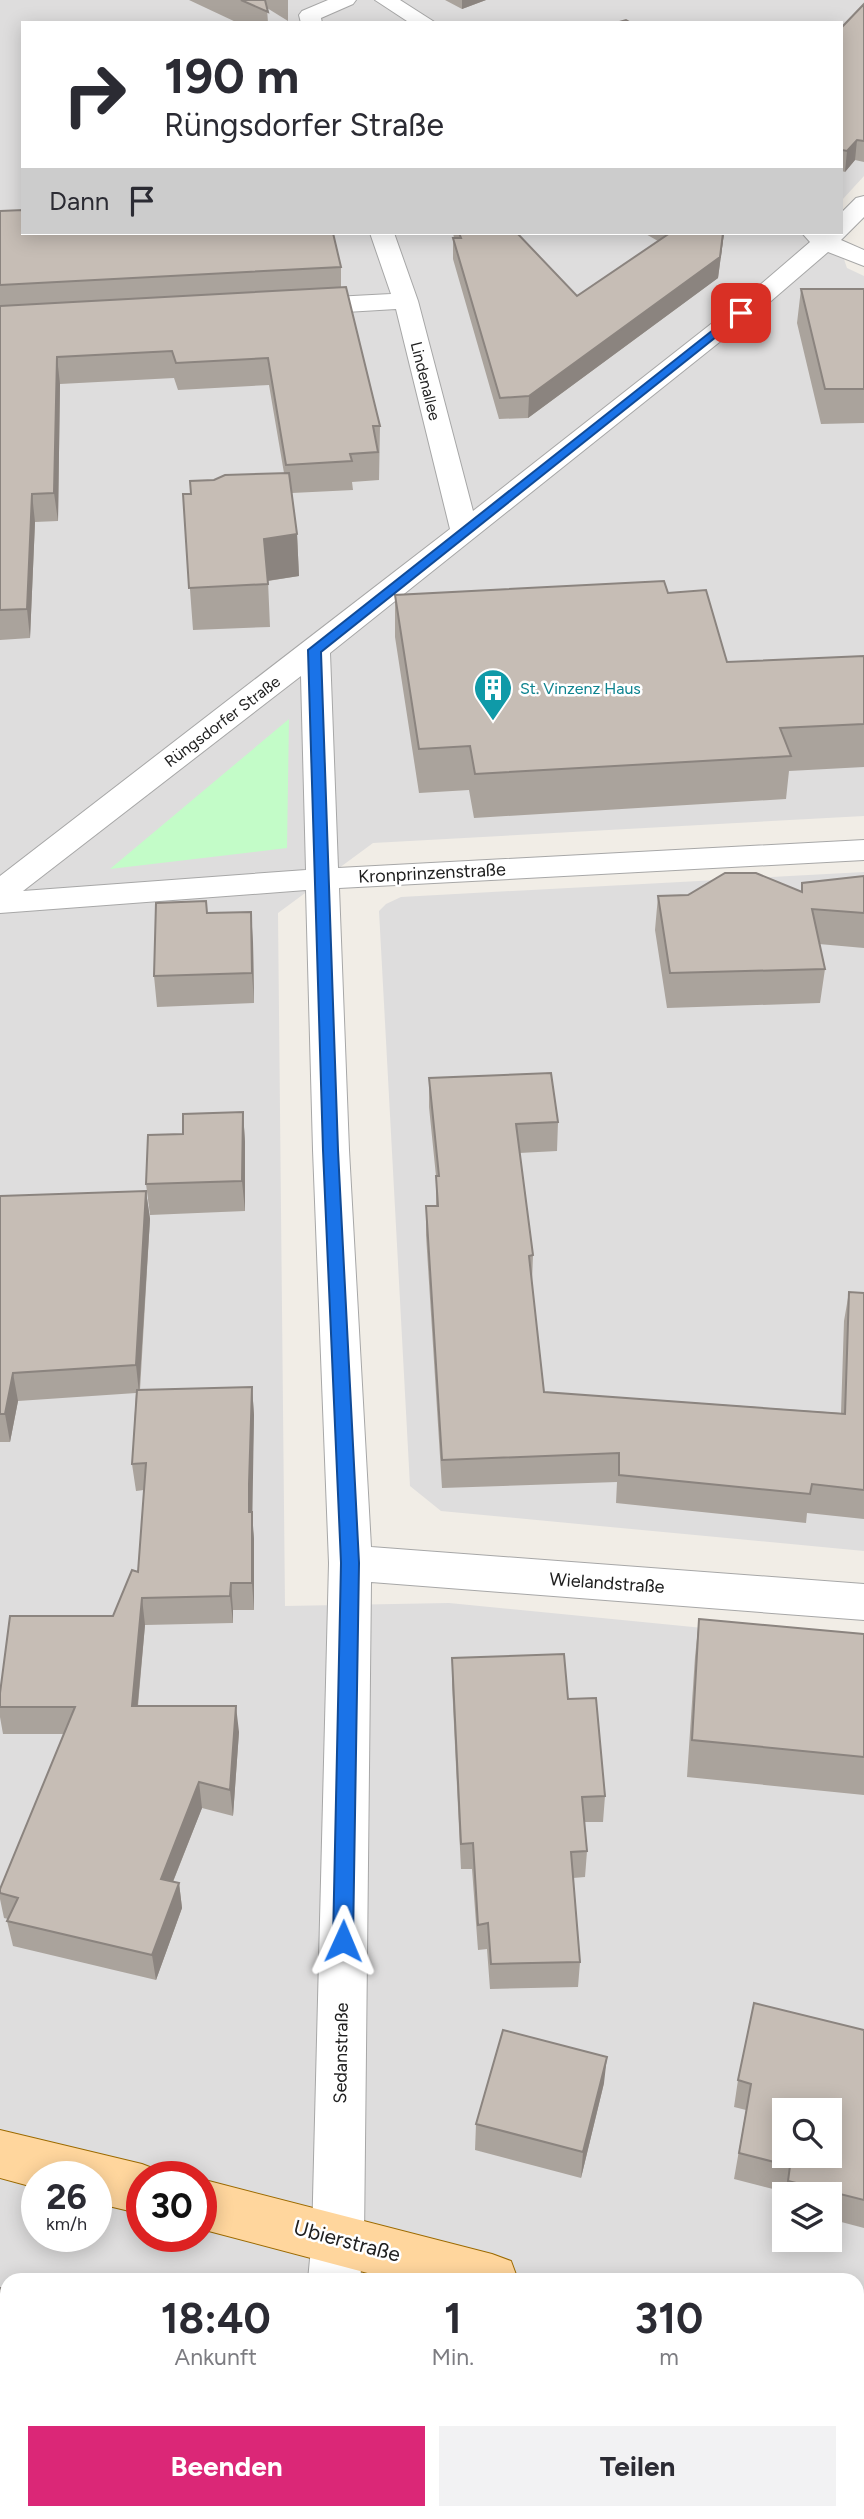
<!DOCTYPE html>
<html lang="de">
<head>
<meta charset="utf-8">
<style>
	:root { --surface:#fff; --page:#f2f2f3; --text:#2b2b33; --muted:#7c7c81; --accent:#db2777 }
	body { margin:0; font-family:Figtree,sans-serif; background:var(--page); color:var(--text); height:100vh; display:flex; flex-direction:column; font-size:26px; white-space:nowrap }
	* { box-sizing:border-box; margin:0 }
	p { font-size:23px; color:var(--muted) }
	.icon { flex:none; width:38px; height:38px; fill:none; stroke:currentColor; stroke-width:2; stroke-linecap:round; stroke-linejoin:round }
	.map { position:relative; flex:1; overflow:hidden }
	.drawer { position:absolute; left:0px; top:2273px; width:864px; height:247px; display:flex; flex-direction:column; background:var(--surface); border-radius:21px 21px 0 0; box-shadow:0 4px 18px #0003 }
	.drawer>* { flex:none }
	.banner { position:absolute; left:21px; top:21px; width:822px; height:214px; border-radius:0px; box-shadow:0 4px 18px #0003; background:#fff; color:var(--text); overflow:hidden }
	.tools { position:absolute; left:772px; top:2098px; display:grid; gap:14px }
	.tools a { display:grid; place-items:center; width:70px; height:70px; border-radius:0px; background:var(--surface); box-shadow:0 4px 18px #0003; font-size:35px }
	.speed { position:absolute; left:21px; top:2161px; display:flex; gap:14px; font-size:35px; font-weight:700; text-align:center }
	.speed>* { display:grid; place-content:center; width:91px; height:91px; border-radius:50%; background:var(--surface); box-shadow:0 4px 18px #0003; line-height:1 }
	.speed small { font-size:18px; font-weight:400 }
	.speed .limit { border:10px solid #d22; background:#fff; color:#111 }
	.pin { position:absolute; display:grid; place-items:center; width:60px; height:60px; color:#fff; margin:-30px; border-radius:14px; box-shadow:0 4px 10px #0006 }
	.me { position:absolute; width:77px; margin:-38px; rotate:1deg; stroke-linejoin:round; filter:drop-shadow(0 0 5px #0008) }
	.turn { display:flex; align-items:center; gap:24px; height:147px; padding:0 28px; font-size:32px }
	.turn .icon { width:91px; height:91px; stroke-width:2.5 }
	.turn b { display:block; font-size:49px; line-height:60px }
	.then { display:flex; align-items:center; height:66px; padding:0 28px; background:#0003; gap:14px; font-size:26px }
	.eta { display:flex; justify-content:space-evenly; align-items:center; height:119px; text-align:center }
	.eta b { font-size:42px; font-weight:700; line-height:49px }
	.button { display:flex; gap:14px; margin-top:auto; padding:14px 28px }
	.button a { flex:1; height:80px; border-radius:0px; background:var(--accent); color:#fff; font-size:28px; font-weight:700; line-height:80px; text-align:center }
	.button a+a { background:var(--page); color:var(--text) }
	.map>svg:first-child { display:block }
</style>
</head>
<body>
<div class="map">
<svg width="864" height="2519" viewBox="0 0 864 2519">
	<rect width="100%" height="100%" fill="#f1ede6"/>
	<path fill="#dedddd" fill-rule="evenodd" d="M0,0H864V176L842,200V23H23V233H835L847,268L864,276V816L373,843L278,913L285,1606L449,1603L864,1644V2519H0ZM784,2110H830V2156H784ZM37,2177H96V2236H37ZM142,2177H201V2236H142ZM784,2194H830V2240H784ZM7,2280H858V2513H7Z
		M864,872V1551L441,1511L410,1486L379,911L386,904L401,897Z"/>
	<path fill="#c3fcc8" d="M289,718L287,848L110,869L289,719Z"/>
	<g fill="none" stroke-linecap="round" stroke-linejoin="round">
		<defs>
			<path id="minor" d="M328,0H356L353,4L321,18L322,23H301L299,15L302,11Z
				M375,0H400L436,23H410Z
				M864,196V217L841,240L864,250V266L828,252L771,301L330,653L338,868L864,840V860L339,888L349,1150L371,1547L864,1584V1620L371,1582L364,2238L360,2280H308L312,2238L329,1563L313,1150L306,890L0,913V876L450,529L396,309L296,315L287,312L283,307L287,302L296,299L391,294L370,233H394L418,301L473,511L753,291L810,242L802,233H842V212L856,198ZM301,676L306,870L23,891Z
				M282,2513H338L337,2519H281Z"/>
			<path id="major" d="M0,2130L142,2164L160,2171L163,2177H142V2214L96,2203V2177H37V2188L0,2178Z
				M201,2179L492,2254L511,2261L518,2280H394L201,2229Z
				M858,2353L864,2355V2409L858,2407Z"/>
		</defs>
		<use href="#minor" stroke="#a7a7a7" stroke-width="2"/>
		<use href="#major" stroke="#9c6a00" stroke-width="2"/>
		<use href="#minor" fill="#fff" fill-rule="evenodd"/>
		<use href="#major" fill="#ffd69d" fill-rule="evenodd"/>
	</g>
	<path fill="#aaa39c" d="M189,0H288V21L267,8L268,23H238Z
		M445,0H486L462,9Z
		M864,4V162L855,160L845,172L842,171V27Z
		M0,211L341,267V288L380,426L379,480L352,482L353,490L292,493L297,534L299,576L268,581L270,627L193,630L183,494H191L214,480L284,473L269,385L178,390L174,378L60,384L58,521L35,522L30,638L0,640Z
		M453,233H517L577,296L658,241L644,233H724L718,278L528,418L499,419L453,259V238H454Z
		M801,289H864V423L821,424L797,323Z
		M668,593L727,662L864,656V767L789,771L786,799L474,818L469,790L419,793L395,637V595Z
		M864,876V948L819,944L825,969L820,1003L667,1008L655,930L658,896L801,891L802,883Z
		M253,942L254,1003L157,1007L154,976Z
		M429,1078L558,1122L557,1151L519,1153L533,1255L532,1282L544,1392L841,1413L844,1321L849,1292L864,1293V1519L807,1513L806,1523L616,1503L617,1482L442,1488L426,1235V1206H436V1176L429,1107Z
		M243,1112L245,1142V1211L150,1215L146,1184L183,1134Z
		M146,1191L150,1219L140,1390L252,1387L254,1415L251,1512L254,1539V1610H233V1623L145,1625L138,1706L239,1732L233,1816L202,1808L173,1882L179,1883L182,1908L156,1980L13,1946L7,1921L8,1919L4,1918L0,1899V1889L64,1734H3L0,1717V1693L113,1616L138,1572L144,1490L136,1491L132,1464L136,1393L18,1401L10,1442H0V1196Z
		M699,1619L864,1634V1795L687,1777L695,1657Z
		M452,1658L568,1699L605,1796L603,1822H584L587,1851L585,1877L573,1878L580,1962L578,1987L490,1989L487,1949L478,1950L472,1869H461L452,1684Z
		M864,2030V2228L830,2219V2194H784L785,2192L734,2179L746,2110L734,2107L738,2080Z
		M604,2083L581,2178L475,2150L476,2124Z
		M0,2288L7,2289V2459H0Z"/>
	<path fill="#8b847f" d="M462,0H486L462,9Z
		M857,140L855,160L845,172L847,151Z
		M723,233H724L718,278L528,418L529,396Z
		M57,357L60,384L58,521L54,493Z
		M32,494L35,522L30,638L27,609Z
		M297,534L299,576L266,581L264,539Z
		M251,912L253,942L254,1003L252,973Z
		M243,1112L245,1142V1211L242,1181Z
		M146,1191L150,1219L139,1393L136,1365Z
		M13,1373L18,1401L10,1442L5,1414Z
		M252,1387L254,1415L252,1539L249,1512V1484Z
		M252,1512L254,1539V1610L252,1583Z
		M231,1583L233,1610V1623L230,1596Z
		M142,1598L145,1625L135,1733L132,1706Z
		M236,1706L239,1732L233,1816L230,1790Z
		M199,1782L202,1808L164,1904L161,1879Z
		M179,1883L182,1908L156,1980L152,1955Z
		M607,2057L604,2083L581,2178L583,2152Z"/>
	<path fill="#c6bdb5" stroke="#8b847f" stroke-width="2" fill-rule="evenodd" d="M241,0H265L268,12Z
		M864,4V141L857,140L847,151L842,150V27Z
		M626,20L631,23H616Z
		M23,210V233H333L341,267L0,285V211Z
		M459,233H517L577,296L670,233H723L720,257L529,396L500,398L453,238H461Z
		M346,287L380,426H373L378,452L350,454L352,461L286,465L268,358L176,363L172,351L57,357L54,493L32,494L27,609L0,610V306Z
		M801,289H864V389H825Z
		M289,473L297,534L264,539L268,584L189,588L183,494H191L190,481L214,480L225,475Z
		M664,581L668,593L706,590L727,662L864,656V724L780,728L791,756L475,774L470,746L419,749L395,595Z
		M725,873H756L802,892V883L864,876V913L812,909L825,969L670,973L658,896L688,895Z
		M206,901L207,913L251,912L252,973L154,976L156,903Z
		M551,1073L558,1122L516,1124L533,1255L529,1256L544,1392L845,1414L849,1292L864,1293V1490L812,1484L810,1494L619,1475V1453L442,1460L426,1206H438L436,1176H439L429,1078Z
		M243,1112L242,1181L146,1184L148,1135L183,1134V1114Z
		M146,1191L136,1365L13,1373L5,1414H0V1196Z
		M252,1387L249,1484V1512H252V1583H231L230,1596L142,1598L132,1706H236L230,1790L199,1782L161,1879L179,1883L152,1955L7,1921L18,1898L0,1893V1889L75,1707H0V1693L10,1616H113L132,1570L138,1572L146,1463L132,1464L137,1390Z
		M699,1619L864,1634V1757L692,1740Z
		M564,1654L568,1699L596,1698L605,1796L582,1797L587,1851L571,1852L580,1962L491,1964L488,1923L478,1925L473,1843L461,1844L452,1658Z
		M754,2003L864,2030V2200L788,2181L790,2166L739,2153L751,2084L738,2080ZM784,2110H830V2156H784Z
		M503,2030L607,2057L583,2152L476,2124Z
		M0,2288L7,2289V2437L0,2436Z
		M444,2513H693V2519H444Z"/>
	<path fill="#1a73e8" stroke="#114b97" stroke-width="2" d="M737,311L746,313L321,652L338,1150L359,1563L353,1941L350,1947L343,1950L336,1947L333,1941L341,1563L323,1150L308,650Z"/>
	<defs>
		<symbol id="building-pin" viewBox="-11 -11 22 30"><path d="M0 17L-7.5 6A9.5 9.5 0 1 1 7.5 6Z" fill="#0f9aa8" stroke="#fff"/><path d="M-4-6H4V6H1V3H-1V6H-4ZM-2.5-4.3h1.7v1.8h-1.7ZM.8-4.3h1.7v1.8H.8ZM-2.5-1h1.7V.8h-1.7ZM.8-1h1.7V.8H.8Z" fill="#fff"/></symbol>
	</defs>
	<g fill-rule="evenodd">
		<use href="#building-pin" x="471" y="666" width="44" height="60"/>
	</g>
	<g text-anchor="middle" stroke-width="5" stroke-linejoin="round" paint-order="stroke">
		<g font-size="16" fill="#202020" stroke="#fff">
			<text transform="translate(426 381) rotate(76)" y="6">Lindenallee</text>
			<text transform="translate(222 721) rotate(-37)" y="6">Rüngsdorfer Straße</text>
		</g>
		<g font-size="16" fill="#0d838f" stroke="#fff" text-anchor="start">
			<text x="520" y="694">St. Vinzenz Haus</text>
		</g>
		<g font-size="18" fill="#202020" stroke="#fff">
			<text transform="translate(432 873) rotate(-3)" y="6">Kronprinzenstraße</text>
			<text transform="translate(607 1583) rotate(4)" y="6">Wielandstraße</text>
			<text transform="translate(341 2053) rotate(-89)" y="6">Sedanstraße</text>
		</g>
		<g font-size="21" fill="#202020" stroke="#fff">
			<text transform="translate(347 2241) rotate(15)" y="7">Ubierstraße</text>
		</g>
	</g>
</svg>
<div class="tools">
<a><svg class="icon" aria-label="search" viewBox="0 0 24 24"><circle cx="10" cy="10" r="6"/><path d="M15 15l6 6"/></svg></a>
<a><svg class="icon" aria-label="layers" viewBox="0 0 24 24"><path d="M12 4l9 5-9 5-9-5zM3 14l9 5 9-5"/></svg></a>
</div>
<div class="speed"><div>26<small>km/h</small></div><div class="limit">30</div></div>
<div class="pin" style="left:741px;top:313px;background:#d93025"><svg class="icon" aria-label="arrive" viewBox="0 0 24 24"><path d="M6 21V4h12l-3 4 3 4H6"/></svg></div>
<svg class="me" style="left:343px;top:1941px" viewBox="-20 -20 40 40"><path d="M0-17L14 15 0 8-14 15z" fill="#1a73e8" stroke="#fff" stroke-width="4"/></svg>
<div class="banner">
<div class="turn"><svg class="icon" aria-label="right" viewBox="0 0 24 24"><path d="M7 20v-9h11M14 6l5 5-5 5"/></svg><div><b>190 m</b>Rüngsdorfer Straße</div></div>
<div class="then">Dann<svg class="icon" aria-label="arrive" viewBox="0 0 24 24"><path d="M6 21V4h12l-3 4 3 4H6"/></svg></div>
</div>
<section class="drawer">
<div class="eta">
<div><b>18:40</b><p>Ankunft</p></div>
<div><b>1</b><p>Min.</p></div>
<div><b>310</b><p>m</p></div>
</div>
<div class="button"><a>Beenden</a><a>Teilen</a></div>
</section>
</div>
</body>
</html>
